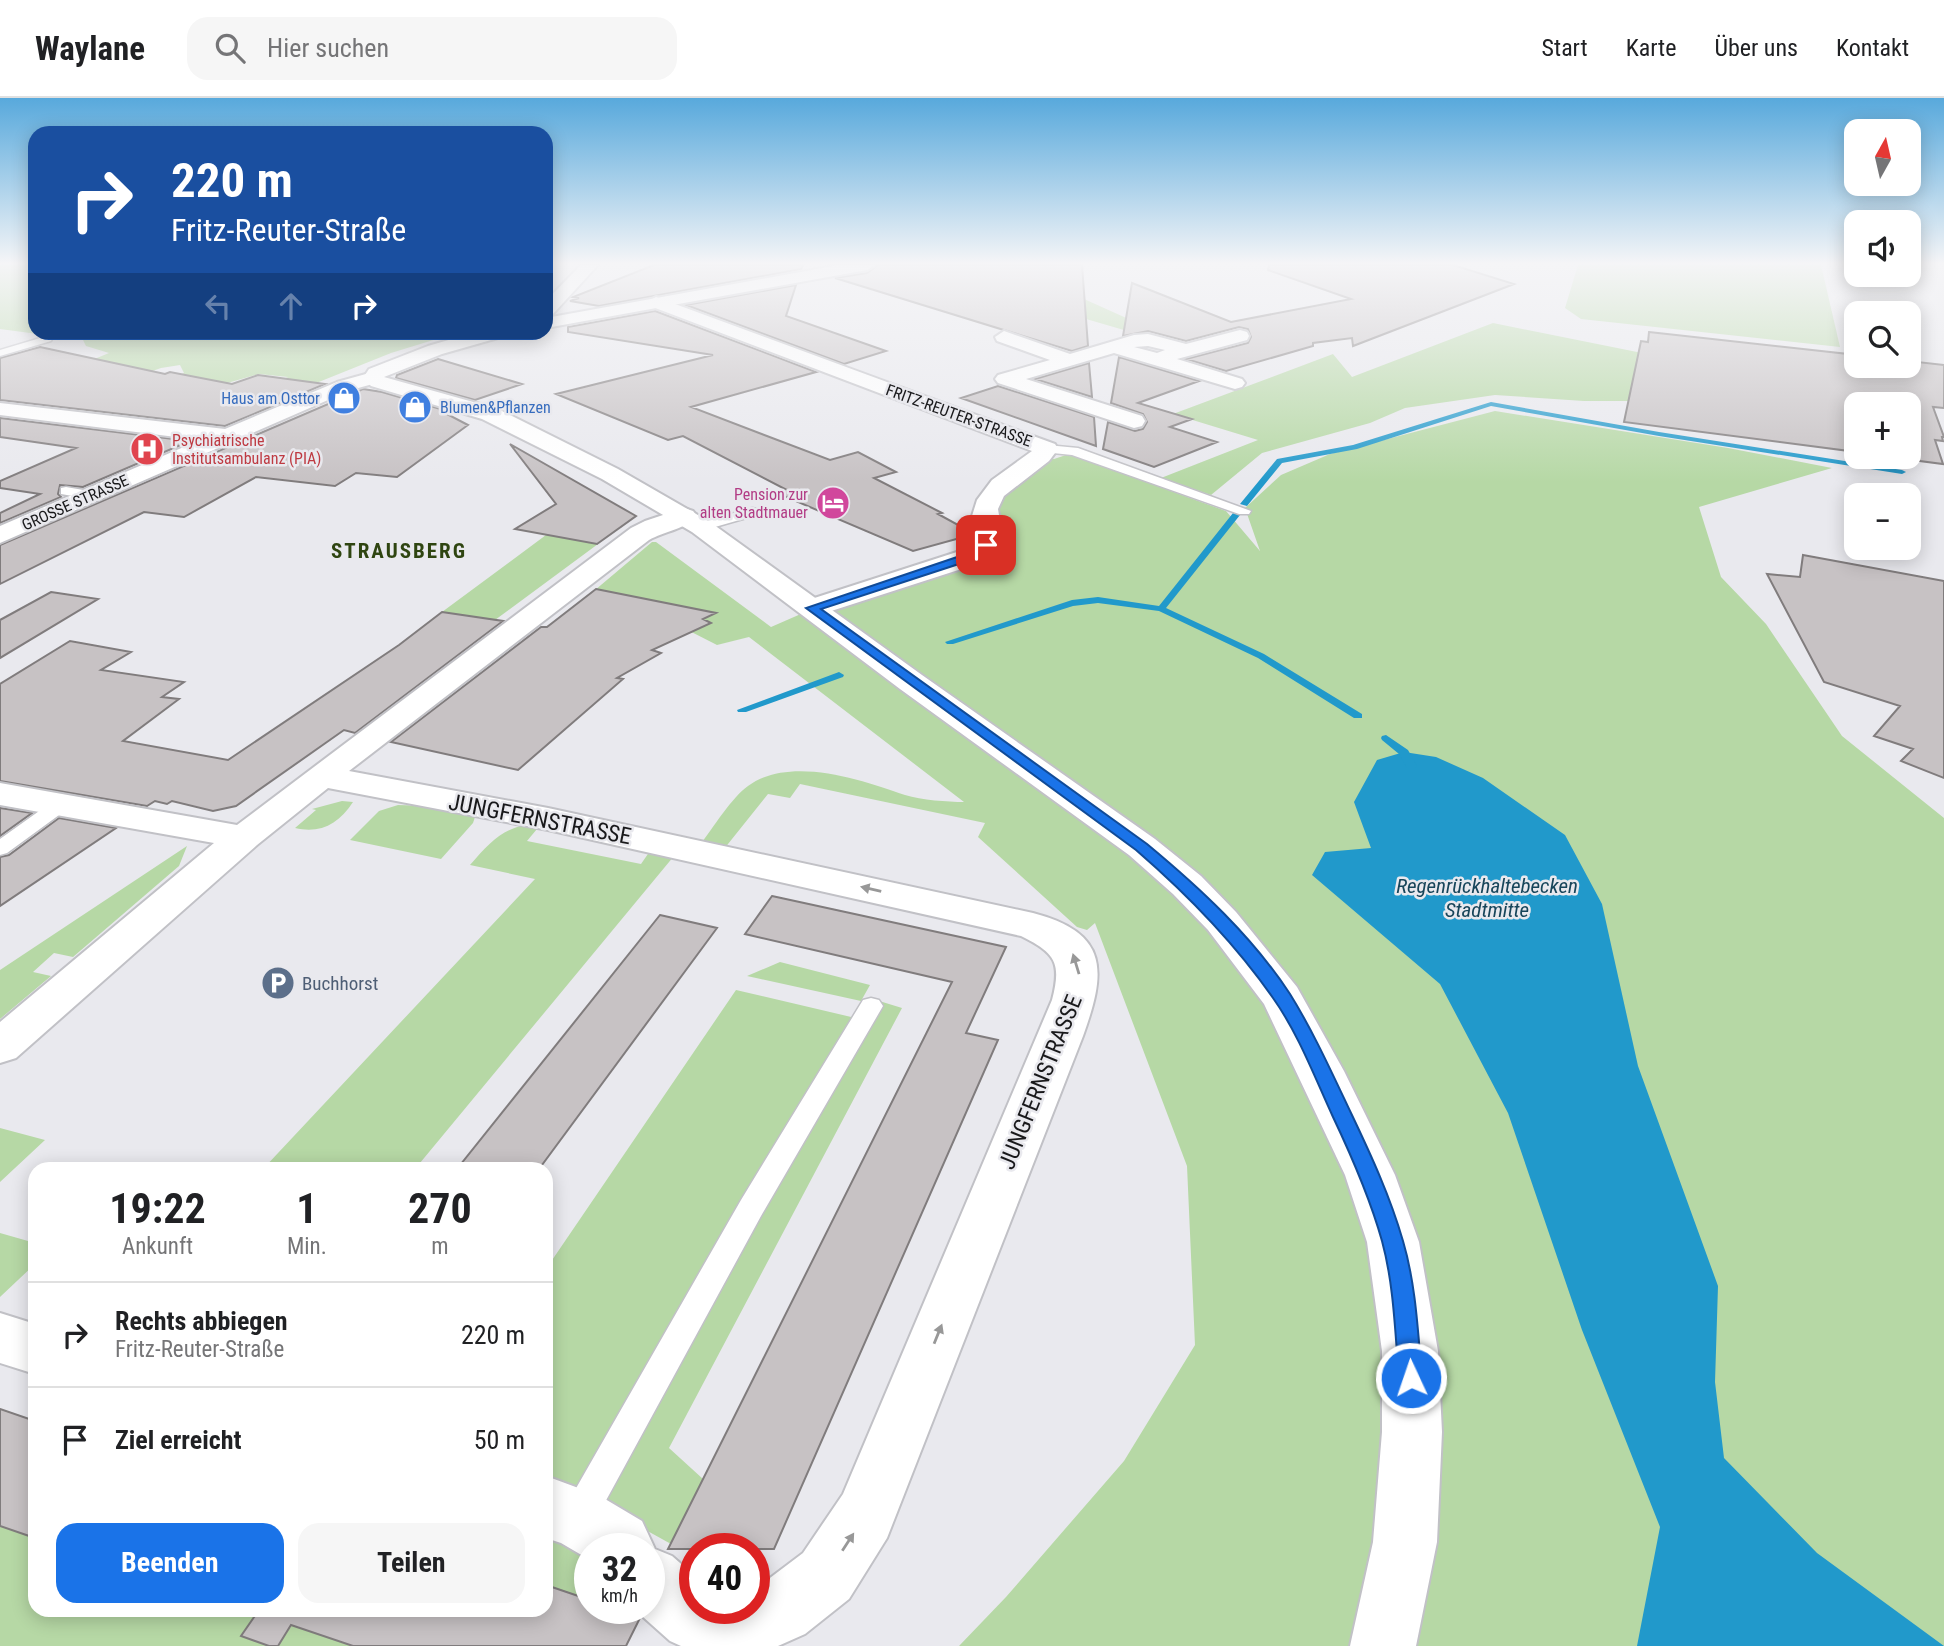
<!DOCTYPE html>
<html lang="de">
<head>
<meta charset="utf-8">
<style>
	:root { --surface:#fff; --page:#f6f6f6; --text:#202124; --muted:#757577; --line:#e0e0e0; --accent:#1a73e8 }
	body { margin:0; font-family:"Roboto Condensed",sans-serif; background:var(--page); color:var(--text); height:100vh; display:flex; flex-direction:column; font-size:26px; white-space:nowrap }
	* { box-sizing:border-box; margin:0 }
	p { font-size:23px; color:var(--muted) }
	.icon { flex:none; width:38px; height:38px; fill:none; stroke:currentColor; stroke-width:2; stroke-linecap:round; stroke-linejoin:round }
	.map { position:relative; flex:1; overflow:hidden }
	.side { position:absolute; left:28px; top:1064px; width:525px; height:455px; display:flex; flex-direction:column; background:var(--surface); border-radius:21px; box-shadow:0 4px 18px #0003 }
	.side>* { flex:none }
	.top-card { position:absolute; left:28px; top:28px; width:525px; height:214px; border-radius:21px; box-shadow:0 4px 18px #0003; background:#1a4fa0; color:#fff; overflow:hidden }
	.needle { width:46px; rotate:8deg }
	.tools { position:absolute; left:1844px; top:21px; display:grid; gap:14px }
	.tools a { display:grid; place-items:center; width:77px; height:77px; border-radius:14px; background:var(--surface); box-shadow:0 4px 18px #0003; font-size:35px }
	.speed { position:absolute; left:574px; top:1435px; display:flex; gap:14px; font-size:35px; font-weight:700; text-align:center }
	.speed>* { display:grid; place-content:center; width:91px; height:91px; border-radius:50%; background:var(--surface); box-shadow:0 4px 18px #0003; line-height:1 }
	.speed small { font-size:18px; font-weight:400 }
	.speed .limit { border:10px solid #d22; background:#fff; color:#111 }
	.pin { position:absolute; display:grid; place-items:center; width:60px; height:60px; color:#fff; margin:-30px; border-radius:14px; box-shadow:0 4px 10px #0006 }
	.me { position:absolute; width:77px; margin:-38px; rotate:357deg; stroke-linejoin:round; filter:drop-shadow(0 0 5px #0008) }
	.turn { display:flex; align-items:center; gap:24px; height:147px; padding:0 28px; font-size:32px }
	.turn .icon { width:91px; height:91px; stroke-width:2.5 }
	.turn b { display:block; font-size:49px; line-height:60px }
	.lanes { display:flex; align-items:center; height:66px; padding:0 28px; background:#0003; justify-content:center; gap:35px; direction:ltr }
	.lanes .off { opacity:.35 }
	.eta { display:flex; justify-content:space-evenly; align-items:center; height:119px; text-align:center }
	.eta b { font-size:42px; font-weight:700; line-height:49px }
	.button { display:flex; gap:14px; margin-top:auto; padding:14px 28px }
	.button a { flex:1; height:80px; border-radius:21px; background:var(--accent); color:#fff; font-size:28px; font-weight:700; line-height:80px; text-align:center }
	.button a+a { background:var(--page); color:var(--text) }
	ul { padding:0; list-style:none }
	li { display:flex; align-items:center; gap:21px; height:105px; padding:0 28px; border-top:2px solid var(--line) }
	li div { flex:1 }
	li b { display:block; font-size:26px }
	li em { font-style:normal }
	header { display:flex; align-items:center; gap:42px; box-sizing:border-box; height:98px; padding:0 35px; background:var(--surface); border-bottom:2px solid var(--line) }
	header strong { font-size:33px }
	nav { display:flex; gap:38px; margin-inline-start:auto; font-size:24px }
	.search { width:490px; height:63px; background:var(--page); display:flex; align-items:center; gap:18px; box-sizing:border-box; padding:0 24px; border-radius:21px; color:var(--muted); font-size:26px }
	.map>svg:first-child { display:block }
</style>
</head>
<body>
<header>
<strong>Waylane</strong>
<div class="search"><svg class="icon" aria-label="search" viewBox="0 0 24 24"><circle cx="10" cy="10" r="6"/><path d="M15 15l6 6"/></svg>Hier suchen</div>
<nav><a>Start</a><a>Karte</a><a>Über uns</a><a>Kontakt</a></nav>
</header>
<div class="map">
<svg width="1944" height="1548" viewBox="0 0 1944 1548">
	<rect width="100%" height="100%" fill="#e9e9ee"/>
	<path fill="#b6d8a5" d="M0,167H35V234L456,235L391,255L224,322H188L288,279L259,276L217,288L137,293L184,275L180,267L161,270L144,276L92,262L109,255L86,248L83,242L0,231Z
		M1578,167H1821L1840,249L1581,221L1565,210Z
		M1084,201L1153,232L1141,237L1069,216Z
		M1493,225L1662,259L1638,303H1584L1495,297L1405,310L1370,325L1262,355L1211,397L1161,380L1258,342L1173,316L1333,256L1352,279Z
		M1495,313L1728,350L1832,370L1699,409L1721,479L1766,526L1842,638L1944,720V1548H959L1006,1499L1124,1363L1195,1247L1187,1068L1095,825L1087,832L1077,829L978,739L985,725L800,686L790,700L768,696L724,751L700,747C712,731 733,698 748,688C790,657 862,682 905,697C922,702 947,704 964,704L749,539L717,547L662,519L582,503L652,444H656L771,529L810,512L970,459L984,418L1038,361H1054L1069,356L1226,413L1260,453L1245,410L1281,377L1330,356Z
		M546,437L598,446L495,522L442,514Z
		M342,703L353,704C339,726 320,736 295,730L316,712L312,711Z
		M398,707L428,708L473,716L475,719L473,725L441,761L350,742L379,713Z
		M542,725L527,743L641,766L650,753L674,758L415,1071H263L535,781L470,767C493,741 505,727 542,725Z
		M187,748L179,768L73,859L54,855L33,874L51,878L0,921V872Z
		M780,864L870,887L861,903L747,878Z
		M736,892L864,922L876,902L902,910L669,1350L703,1381L671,1446L597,1405L546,1387V1171Z
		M0,1030L45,1042L0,1084Z
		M0,1135L35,1145V1166L0,1199Z
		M0,1428L35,1440V1512H244L256,1516L242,1538L269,1548H0Z
		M546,1439L590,1455V1502L546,1487Z
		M292,1527L353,1548H278Z"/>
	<path fill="#2199cb" d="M1404,654L1436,659L1483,680L1565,737L1602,806L1638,968L1718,1188L1715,1284L1724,1360L1817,1455L1944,1548H1637L1660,1429L1582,1232L1508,1015L1440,886L1312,777L1325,754L1371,750L1354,704L1377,662Z"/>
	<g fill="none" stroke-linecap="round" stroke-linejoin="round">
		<path fill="#2199cb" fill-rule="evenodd" d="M1491,304L1659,334L1902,372L1906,374L1902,376L1659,338L1491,308L1357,351L1282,365L1247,408L1240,406L1277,361L1353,347Z
			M1233,415L1240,417L1166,510L1264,556L1362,616V620H1354L1258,560L1159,513L1098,505L1073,508L953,546H947L945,544L1072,502L1098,499L1159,508Z
			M839,574L844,577L843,579L746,614H738L737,612Z
			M1386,637L1408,652L1417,668L1415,670H1407L1399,656L1382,642L1381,640L1382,638Z"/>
	</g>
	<path fill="#c7c2c4" stroke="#807c7d" stroke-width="2" d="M654,167H803L801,171L599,208L570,203L579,200L573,199Z
		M878,167H1082L1088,248L1072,253L835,180L867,175Z
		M1269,167H1453L1514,186L1353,248L1352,240L1313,245V248L1226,273L1186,261L1248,245L1251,239L1248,231L1239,229L1186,243L1148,233L1123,238L1132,185L1231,224L1351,201L1268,172Z
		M796,187L786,218L886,253L844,266L686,207Z
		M655,213L816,274L691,309L830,362L858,354L896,374L874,380L942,415L938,416L971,434V437L913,453L777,395L785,391L683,338L668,342L556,296L713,257L568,234V229Z
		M1649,234L1857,257V268H1909V263L1944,267V310L1933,309L1944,339H1942L1943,343L1935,342L1943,366L1889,359H1909V306H1857V354L1624,324L1641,243L1648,244Z
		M40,249L165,276L170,274L232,286L258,277L325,286L225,328L0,302V260Z
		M1119,259L1199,283L1138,305L1192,321L1170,329L1217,344L1154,369L1103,351L1108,324L1135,333L1143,331L1147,324L1143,316L1111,305Z
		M438,261L522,286L475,302L396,280L397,277Z
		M1089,265L1092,299L1035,281Z
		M998,288L1094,319L1096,348L961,300Z
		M363,291L382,294L444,312L441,313L468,327L397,379L356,375L335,388L256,379L184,419L144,414L0,486V447Z
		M0,320L190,343L83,389L60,387L58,396L61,399L0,425V415L40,396L0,390V383L76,350L0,339Z
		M510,346L636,418L597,446L515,431L556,406Z
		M1803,457L1944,483V680L1901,663L1913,651L1874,638L1900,608L1824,584L1767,476L1800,479Z
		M596,491L716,515L703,521L711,525L652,552L661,555L617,580L623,581L518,672L391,644L541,529H547Z
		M51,494L98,501L0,560V522Z
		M442,514L503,523L355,635L344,632L236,708L213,713L172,703L167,706L155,703L147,708L0,683V586L70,543L131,554L101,572L184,584L162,599L179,601L123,643L228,662L399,547Z
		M0,710L32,715L0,738Z
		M59,720L116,730L0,808V759L9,757Z
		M772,798L1006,849L966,935L998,942L774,1451H668L952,884L745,836Z
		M660,817L717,830L539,1071H457Z
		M0,1311L35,1323V1440L0,1428Z
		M546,1487L590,1502V1510H616L637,1517L640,1520L626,1548H353L291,1527L278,1548H269L241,1538L259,1512H546Z"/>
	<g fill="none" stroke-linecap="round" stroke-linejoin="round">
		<defs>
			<path id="lane" d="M47,238L52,241L51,243L0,258V252Z
				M1047,347L1078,350L1251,413L1249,416H1239L1072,357L1043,354V348Z
				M66,389L95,394L97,397L90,401L61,396V390Z
				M752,410L757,411V417L701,433L694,429L696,426Z
				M63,699L70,701L73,705L70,709L7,755L0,757V741L56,701Z
				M871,900L879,902L883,908L761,1118L591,1430L579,1435L567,1430L562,1418L567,1406L741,1102L863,902Z"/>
			<path id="street" d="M581,167H598L552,217L546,218V203Z
				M656,199L1055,346L1058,351L1049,363L1004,398L998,411L1002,435L1000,442L980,465L822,516L812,519L802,516L798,510L802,504L960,453L974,441L972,418L977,402L992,382L1032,353L650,208L647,204Z
				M1240,232L1247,234L1249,238L1247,242L1177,261L1242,281L1245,285L1242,289L1235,291L1114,255L1026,281L1142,318L1145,323L1142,328L1134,330L998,285L995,281L998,277L1050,262L997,243L995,239L1004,233L1070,256L1134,237L1148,236L1186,246ZM1148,248L1165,252L1157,255L1134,249Z
				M373,274L380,276L383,280L380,284L351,292L0,445V428L200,342L0,317V305L225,331L337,284Z
				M684,410L693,413L697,418C688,430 663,434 649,442L349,673L548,710L1033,815C1110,835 1106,874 1083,938L887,1440L849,1501L805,1536L778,1548H681L670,1543L633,1510H649V1451H590V1462L561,1445L546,1440V1378L600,1398L642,1423L655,1451L672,1458L695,1478V1510H754V1492L803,1455L843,1396L1052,902C1062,864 1055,855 1021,838L548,732L328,690L257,747L16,960L0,965V924L214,745L0,707V685L237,727L631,430L645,423Z
				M0,1215L35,1226V1276L0,1265Z"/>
			<path id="secondary" d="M839,167H875L867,172L546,230V220Z
				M476,234H507L505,238L442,256L384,279L498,311L618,371L710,424L922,577L1155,741L1201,778L1236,814L1297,889L1344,973L1395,1077L1419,1144L1438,1253L1442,1334L1437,1444L1416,1548H1350L1373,1444L1382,1334V1253L1367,1144L1345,1077L1264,906L1208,832L1173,796L1129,757L900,591L692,434L602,381L482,321L371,288L363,280L369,271L428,248Z"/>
		</defs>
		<use href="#lane" stroke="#c1c1c6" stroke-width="3"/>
		<use href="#street" stroke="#c1c1c6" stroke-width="4"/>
		<use href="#secondary" stroke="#c1c1c6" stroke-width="4"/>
		<use href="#lane" fill="#fff" fill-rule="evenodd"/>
		<use href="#street" fill="#fff" fill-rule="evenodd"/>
		<use href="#secondary" fill="#fff" fill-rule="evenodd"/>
	</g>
	<defs><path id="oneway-solid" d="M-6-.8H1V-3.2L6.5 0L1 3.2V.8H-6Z" transform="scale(1.75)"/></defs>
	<g fill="#989898">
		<use href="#oneway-solid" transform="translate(871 791) rotate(-167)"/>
		<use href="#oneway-solid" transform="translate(1076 866) rotate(-107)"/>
		<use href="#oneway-solid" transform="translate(938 1236) rotate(-68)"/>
		<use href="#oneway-solid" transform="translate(848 1444) rotate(-57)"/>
	</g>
	<linearGradient id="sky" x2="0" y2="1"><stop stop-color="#58a9dc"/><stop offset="0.43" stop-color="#f5f5f7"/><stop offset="1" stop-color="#f5f5f7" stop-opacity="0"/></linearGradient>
	<rect width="1944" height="384" fill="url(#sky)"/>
	<path fill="#1a73e8" stroke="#114b97" stroke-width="2" d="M982,444L991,447L974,461L821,511L1147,746C1200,790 1252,838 1290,896C1313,933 1332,975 1351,1015C1371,1057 1390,1098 1403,1143C1416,1187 1418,1235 1422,1280L1419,1288L1411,1291L1402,1288L1399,1280C1395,1235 1394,1187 1382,1143C1370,1100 1352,1059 1333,1019C1315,980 1298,935 1273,900C1234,844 1188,797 1136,752L806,510L966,456Z"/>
	<defs>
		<symbol id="shop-disc" viewBox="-11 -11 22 22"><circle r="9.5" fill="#3f7fe0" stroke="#e9e9ee"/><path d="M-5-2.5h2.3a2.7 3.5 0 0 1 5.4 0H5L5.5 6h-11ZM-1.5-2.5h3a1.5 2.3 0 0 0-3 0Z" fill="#fff"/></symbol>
		<symbol id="hospital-disc" viewBox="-11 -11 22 22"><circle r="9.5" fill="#e0444e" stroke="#e9e9ee"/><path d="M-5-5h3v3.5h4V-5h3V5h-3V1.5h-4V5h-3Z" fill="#fff"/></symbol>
		<symbol id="hotel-disc" viewBox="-11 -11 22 22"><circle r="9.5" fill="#d1479c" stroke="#e9e9ee"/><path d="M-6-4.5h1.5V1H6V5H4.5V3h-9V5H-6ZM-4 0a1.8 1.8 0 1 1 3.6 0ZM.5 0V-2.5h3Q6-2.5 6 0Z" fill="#fff"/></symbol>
		<symbol id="parking-disc" viewBox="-11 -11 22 22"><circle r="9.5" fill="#5c6f8a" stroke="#e9e9ee"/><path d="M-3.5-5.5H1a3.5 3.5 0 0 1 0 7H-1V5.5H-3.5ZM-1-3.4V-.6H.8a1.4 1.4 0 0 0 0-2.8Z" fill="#fff"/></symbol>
	</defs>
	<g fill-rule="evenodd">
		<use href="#shop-disc" x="325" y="281" width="38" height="38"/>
		<use href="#shop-disc" x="396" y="290" width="38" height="38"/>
		<use href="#hospital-disc" x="128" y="332" width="38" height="38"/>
		<use href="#hotel-disc" x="814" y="386" width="38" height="38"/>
		<use href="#parking-disc" x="259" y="866" width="38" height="38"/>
	</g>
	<g text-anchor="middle" stroke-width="5" stroke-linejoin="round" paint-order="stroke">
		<g font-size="16" fill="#366cbe" stroke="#e9e9ee" text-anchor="end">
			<text x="320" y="306">Haus am Osttor</text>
			<text x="440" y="315" text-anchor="start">Blumen&amp;Pflanzen</text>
		</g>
		<g font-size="16" fill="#19191b" stroke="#e9e9ee">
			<text transform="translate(959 317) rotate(20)" y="6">FRITZ-REUTER-STRASSE</text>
			<text transform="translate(75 404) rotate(-24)" y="6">GROSSE STRASSE</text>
		</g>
		<g font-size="16" fill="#be3a42" stroke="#e9e9ee" text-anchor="start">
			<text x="172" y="348">Psychiatrische<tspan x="172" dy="18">Institutsambulanz (PIA)</tspan></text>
		</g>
		<g font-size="16" fill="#b23c85" stroke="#e9e9ee" text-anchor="end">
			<text x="808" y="402">Pension zur<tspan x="808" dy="18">alten Stadtmauer</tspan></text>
		</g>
		<g font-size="19" fill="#4e5e75" stroke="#e9e9ee" text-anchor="start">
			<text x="302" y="892">Buchhorst</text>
		</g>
		<g font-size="21" font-weight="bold" letter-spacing="2" fill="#2f4511" stroke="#e9e9ee">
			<text x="399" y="460">STRAUSBERG</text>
		</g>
		<g font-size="21" font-style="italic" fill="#17455a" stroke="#e9e9ee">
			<text x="1487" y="795">Regenrückhaltebecken<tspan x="1487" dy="24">Stadtmitte</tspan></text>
		</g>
		<g font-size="23" fill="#19191b" stroke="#e9e9ee">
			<text transform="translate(540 721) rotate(11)" y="8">JUNGFERNSTRASSE</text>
			<text transform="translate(1040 984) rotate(-68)" y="8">JUNGFERNSTRASSE</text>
		</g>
	</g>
</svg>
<div class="tools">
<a><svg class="needle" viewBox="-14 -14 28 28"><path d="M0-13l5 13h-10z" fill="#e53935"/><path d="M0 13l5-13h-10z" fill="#757577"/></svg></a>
<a><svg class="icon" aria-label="sound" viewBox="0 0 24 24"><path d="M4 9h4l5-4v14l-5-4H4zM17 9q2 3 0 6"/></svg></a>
<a><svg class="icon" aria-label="search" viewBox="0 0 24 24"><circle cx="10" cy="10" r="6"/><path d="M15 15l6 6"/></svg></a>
<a>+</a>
<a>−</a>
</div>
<div class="speed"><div>32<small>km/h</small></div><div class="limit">40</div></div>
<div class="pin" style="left:986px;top:447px;background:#d93025"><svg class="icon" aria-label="arrive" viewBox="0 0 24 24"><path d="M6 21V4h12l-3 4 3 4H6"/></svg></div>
<svg class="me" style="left:1411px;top:1280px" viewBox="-20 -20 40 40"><circle r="17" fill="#1a73e8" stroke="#fff" stroke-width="3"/><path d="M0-11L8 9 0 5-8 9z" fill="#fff"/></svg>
<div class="top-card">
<div class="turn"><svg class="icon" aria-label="right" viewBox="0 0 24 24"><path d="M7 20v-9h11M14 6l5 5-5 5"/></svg><div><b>220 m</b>Fritz-Reuter-Straße</div></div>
<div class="lanes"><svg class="icon off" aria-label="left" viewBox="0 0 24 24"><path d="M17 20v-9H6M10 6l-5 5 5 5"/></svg><svg class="icon off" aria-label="ahead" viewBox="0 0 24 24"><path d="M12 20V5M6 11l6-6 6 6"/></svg><svg class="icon" aria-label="right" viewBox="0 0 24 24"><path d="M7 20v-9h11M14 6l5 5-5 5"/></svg></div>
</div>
<section class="side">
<div class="eta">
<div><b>19:22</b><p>Ankunft</p></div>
<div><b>1</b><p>Min.</p></div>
<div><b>270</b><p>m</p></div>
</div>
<ul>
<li><svg class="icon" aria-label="right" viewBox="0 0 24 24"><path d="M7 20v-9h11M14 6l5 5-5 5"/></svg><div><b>Rechts abbiegen</b><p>Fritz-Reuter-Straße</p></div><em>220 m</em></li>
<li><svg class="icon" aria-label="arrive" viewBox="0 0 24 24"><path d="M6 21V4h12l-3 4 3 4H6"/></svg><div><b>Ziel erreicht</b></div><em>50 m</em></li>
</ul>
<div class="button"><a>Beenden</a><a>Teilen</a></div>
</section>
</div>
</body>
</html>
